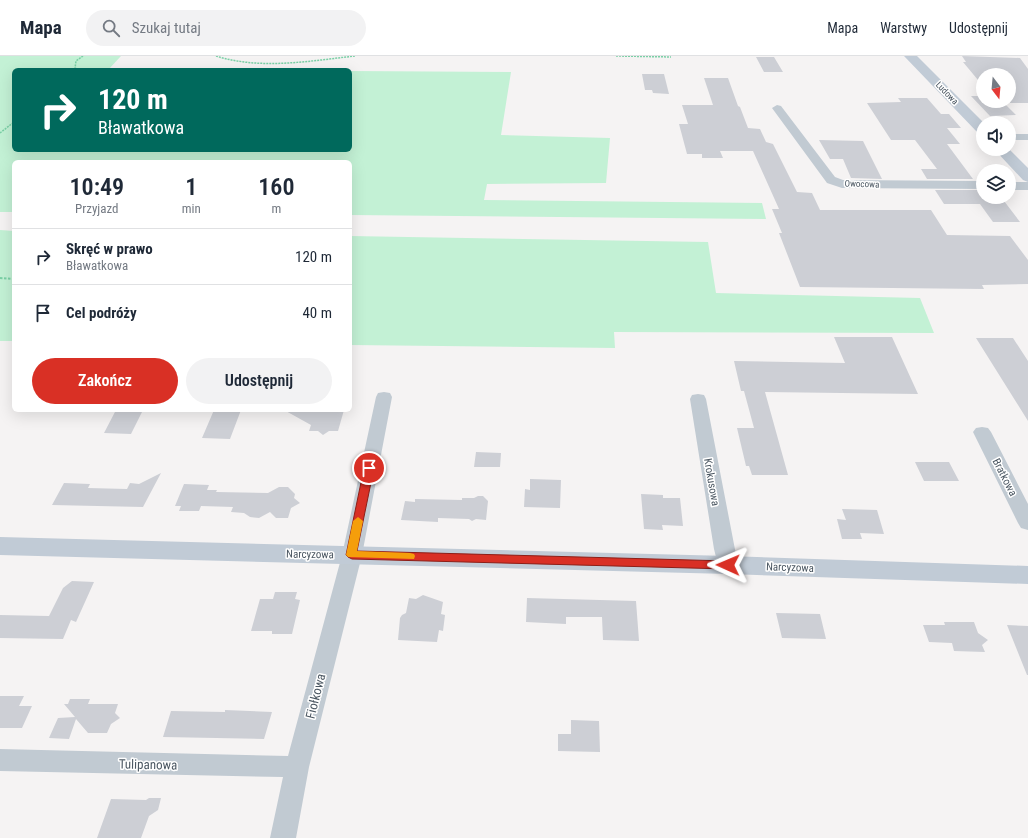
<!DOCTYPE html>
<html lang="pl">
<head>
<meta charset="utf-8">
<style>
	:root { --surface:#fff; --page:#f2f2f3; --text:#1f2937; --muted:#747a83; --line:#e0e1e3; --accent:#d93025 }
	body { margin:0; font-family:"Roboto Condensed",sans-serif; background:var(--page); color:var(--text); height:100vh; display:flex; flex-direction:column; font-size:15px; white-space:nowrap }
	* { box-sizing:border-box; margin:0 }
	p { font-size:13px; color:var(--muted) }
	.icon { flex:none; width:22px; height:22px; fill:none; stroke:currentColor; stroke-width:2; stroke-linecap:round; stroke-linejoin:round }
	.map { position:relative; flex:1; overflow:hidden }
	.panel { position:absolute; left:12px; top:104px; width:340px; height:252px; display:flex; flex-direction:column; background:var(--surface); border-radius:6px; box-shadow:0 4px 16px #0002 }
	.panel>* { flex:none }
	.guide { position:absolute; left:12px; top:12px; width:340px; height:84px; border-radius:6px; box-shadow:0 4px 16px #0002; background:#00695c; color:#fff; overflow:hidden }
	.needle { width:26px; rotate:164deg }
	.tools { position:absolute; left:976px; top:12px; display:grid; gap:8px }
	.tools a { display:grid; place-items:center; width:40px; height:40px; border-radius:50%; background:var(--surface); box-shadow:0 4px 16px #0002; font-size:20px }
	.pin { position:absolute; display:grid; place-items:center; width:34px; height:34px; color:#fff; margin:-17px; border:2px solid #fff; border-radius:50%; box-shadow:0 1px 4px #0007 }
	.me { position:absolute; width:44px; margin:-22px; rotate:271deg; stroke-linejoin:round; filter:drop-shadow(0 0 3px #0008) }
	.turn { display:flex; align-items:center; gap:14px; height:84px; padding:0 20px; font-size:18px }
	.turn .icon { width:52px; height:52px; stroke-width:2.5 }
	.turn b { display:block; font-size:28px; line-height:34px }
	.eta { display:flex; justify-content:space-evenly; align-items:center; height:68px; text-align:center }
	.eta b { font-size:24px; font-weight:600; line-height:28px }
	.action { display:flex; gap:8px; margin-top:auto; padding:8px 20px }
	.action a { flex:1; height:46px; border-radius:24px; background:var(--accent); color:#fff; font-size:16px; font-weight:600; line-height:46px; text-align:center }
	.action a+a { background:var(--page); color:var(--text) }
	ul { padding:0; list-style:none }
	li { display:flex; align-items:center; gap:12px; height:56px; padding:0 20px; border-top:1px solid var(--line) }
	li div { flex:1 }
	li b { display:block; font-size:15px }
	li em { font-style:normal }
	header { display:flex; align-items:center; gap:24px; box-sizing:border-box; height:56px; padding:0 20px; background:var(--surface); border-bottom:1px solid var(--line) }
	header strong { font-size:19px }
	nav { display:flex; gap:22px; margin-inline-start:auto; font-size:14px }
	.search { width:280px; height:36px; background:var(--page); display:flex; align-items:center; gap:10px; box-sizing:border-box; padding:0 14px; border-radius:22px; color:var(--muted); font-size:15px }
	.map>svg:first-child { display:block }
</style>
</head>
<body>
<header>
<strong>Mapa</strong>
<div class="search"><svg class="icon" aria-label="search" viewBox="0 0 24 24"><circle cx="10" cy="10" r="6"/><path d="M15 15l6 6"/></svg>Szukaj tutaj</div>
<nav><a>Mapa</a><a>Warstwy</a><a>Udostępnij</a></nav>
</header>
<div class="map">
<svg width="1028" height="782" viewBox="0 0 1028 782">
	<rect width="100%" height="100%" fill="#f5f3f3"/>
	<path fill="#c3f1d5" d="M0,0H121L109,13L237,14H14V94H350V15L511,16L501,79L610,82L606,127L487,128L484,144L762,147L766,163L350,159V106H14V156H0Z
		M0,174L14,175V285H0Z
		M350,180L708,186L716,237L920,242L934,277L614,276L615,292L350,289Z"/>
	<path fill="#cdcfd5" d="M962,0L1020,2L1028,13V47H1004L1016,59L990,60L971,40H983V45H1009V19H983V30L963,6H966Z
		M756,1H774L783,16H764Z
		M642,18H664L669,38L653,37L652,34H645Z
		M704,22H728L738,50L740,51L748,72L760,73L766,86L773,88L797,136L812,137L820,154H931L947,179L1010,180L1028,204V228L982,229L984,233L800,231L779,177H782L772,153H779L753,95H720L723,102H702V98H687L679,68H688L682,49H713Z
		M898,42H927L941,58H949L961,72H947L960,88H947L973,123H927L921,113H937L915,84H891L867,47L901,46Z
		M819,84L863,85L882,123L851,122L843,103H830Z
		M935,134H981L983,141H1001L1020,166H993L980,148H944Z
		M834,281H892L918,338L765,336L788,419H752L749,410H746L737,372H754L744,335H741L734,305L845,307Z
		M976,282H1013L1028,305V365Z
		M116,354H143L131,378L104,377Z
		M214,354H241L230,383L202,382Z
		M284,354H344L338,375H329L323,379L318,375H309L311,369Z
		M476,396L501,397L500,411H474Z
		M915,406H949L959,425H924Z
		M161,417L143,451L52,449L64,427L90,428L88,432L127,433L130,427L139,428Z
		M530,423L561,424L560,452L524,451L525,433L530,434Z
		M184,428L209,429L207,434H217L216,436L268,437L279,431H288L295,438L294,442L300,447L291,452L288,462H276L270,456L259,462L250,461L244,457L231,456L233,451L201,450L199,455H179L181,450H175Z
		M641,438L663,439V442H680L683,470L662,469L663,474L644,473Z
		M478,440H483L488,445L486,464L476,463L472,465L469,463L438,462V466L401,464L405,445L415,446V443L462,444V442H474Z
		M842,453L877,454L884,478L860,477L862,483H842L837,463L846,464Z
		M72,525L94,526L76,566L71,564L63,583L0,582V559L49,560L63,532Z
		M275,536H297L295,543L300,544L292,578H272V575H251L260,543H273Z
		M423,539L443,546L441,558L445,559L443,575L439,574L437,586L398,584L400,562L402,559L406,557L409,542L416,543Z
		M527,542L636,545L639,585L603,584L602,561H566V568L526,566Z
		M776,557L820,558L826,583L782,582Z
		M944,566H974L978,577L988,584L982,589L985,596L954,595L952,587L929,586L923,569H945Z
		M1007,569L1028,570V619H1027Z
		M0,640H24L19,650H32L22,672H0Z
		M70,643H90L88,648H118L115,657L120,662L111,668L107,677H88L76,663L69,683L49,682L58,662L75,661L64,648H68Z
		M225,654L272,656L264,683L163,681L171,655L225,656Z
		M571,664L599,665L600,696L558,695V678H571Z
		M149,742H161L158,754L149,760L141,782H97L111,743L146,744Z"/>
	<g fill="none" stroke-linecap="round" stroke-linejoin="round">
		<path stroke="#7ad0a6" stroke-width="1.5" stroke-dasharray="2 1" stroke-linecap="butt" d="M216,0C260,14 310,5 355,0
			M616,0L671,1
			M82,14L75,12L76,5L83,0
			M0,77L14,66"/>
		<path stroke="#7ad0a6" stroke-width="2" stroke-dasharray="2.5 1.5" stroke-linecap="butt" d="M0,222L14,223"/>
		<path fill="#c1cad2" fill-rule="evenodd" d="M777,49L781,50L835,121L843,124L983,125V133L842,132L827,127L772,52Z
			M1009,78H1028V84H1009Z
			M1009,126H1028V134H1009Z
			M384,336L390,337L392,341L362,499L309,711L296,782H270L283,721L0,715V693L288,700L342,499L376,341L378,337Z
			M698,338L704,339L706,343L738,509L735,514L728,516L721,514L718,509L714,493L690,343L692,339Z
			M982,371L988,372L991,376L1028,448V474L1021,472L1018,467L973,376L976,372Z"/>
		<path fill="#c1cbd6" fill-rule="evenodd" d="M904,0H917L984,67L983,78L978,77Z
			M994,93H1009L1028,112V126L1023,124Z
			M0,481L728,500L1028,510V528L728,518L0,499Z"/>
	</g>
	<path fill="#d93025" stroke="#8d1f18" d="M369,409L374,412L357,495L728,505L732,506L733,509L732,512L728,513L352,503L348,501L346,499L364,412Z"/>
	<path fill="#f59e0b" d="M358,461L363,465L357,495L410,497L414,498L415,500L414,503L348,501L346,499L353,465Z"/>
	<g text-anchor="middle" stroke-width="3" stroke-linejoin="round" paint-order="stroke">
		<g font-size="9" fill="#4a5661" stroke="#fff">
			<text transform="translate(947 37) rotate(46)" y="3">Ludowa</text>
			<text transform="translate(862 128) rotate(2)" y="3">Owocowa</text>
		</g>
		<g font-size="11" fill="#4a5661" stroke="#fff">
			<text transform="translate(1005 421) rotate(63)" y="4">Bratkowa</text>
			<text transform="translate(712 426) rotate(80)" y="4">Krokusowa</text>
			<text transform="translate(310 498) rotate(1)" y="4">Narcyzowa</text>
			<text transform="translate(790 511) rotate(2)" y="4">Narcyzowa</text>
		</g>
		<g font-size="13" fill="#4a5661" stroke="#fff">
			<text transform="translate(315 640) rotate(-76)" y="5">Fiołkowa</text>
			<text transform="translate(148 708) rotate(1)" y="5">Tulipanowa</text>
		</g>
	</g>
</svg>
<div class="tools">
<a><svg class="needle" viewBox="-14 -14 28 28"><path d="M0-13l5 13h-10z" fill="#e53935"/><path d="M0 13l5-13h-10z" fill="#747a83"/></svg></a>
<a><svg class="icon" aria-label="sound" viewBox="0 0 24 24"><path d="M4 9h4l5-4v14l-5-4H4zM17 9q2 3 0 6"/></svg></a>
<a><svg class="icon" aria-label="layers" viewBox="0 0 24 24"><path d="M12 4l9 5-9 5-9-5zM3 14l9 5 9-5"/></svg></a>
</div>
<div class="pin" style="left:369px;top:412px;background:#d93025"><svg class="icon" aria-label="arrive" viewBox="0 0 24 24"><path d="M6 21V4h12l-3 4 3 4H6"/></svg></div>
<svg class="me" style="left:728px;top:509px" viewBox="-20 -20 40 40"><path d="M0-17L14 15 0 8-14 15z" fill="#d93025" stroke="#fff" stroke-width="4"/></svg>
<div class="guide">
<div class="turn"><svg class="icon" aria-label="right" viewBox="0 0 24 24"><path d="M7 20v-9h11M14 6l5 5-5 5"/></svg><div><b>120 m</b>Bławatkowa</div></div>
</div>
<section class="panel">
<div class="eta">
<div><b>10:49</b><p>Przyjazd</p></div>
<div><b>1</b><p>min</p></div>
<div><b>160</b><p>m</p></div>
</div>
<ul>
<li><svg class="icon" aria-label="right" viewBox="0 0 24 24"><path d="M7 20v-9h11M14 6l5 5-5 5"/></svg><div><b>Skręć w prawo</b><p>Bławatkowa</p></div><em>120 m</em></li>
<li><svg class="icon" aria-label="arrive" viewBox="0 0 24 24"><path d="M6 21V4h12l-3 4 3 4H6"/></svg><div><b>Cel podróży</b></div><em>40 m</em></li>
</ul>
<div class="action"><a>Zakończ</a><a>Udostępnij</a></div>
</section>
</div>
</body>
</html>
